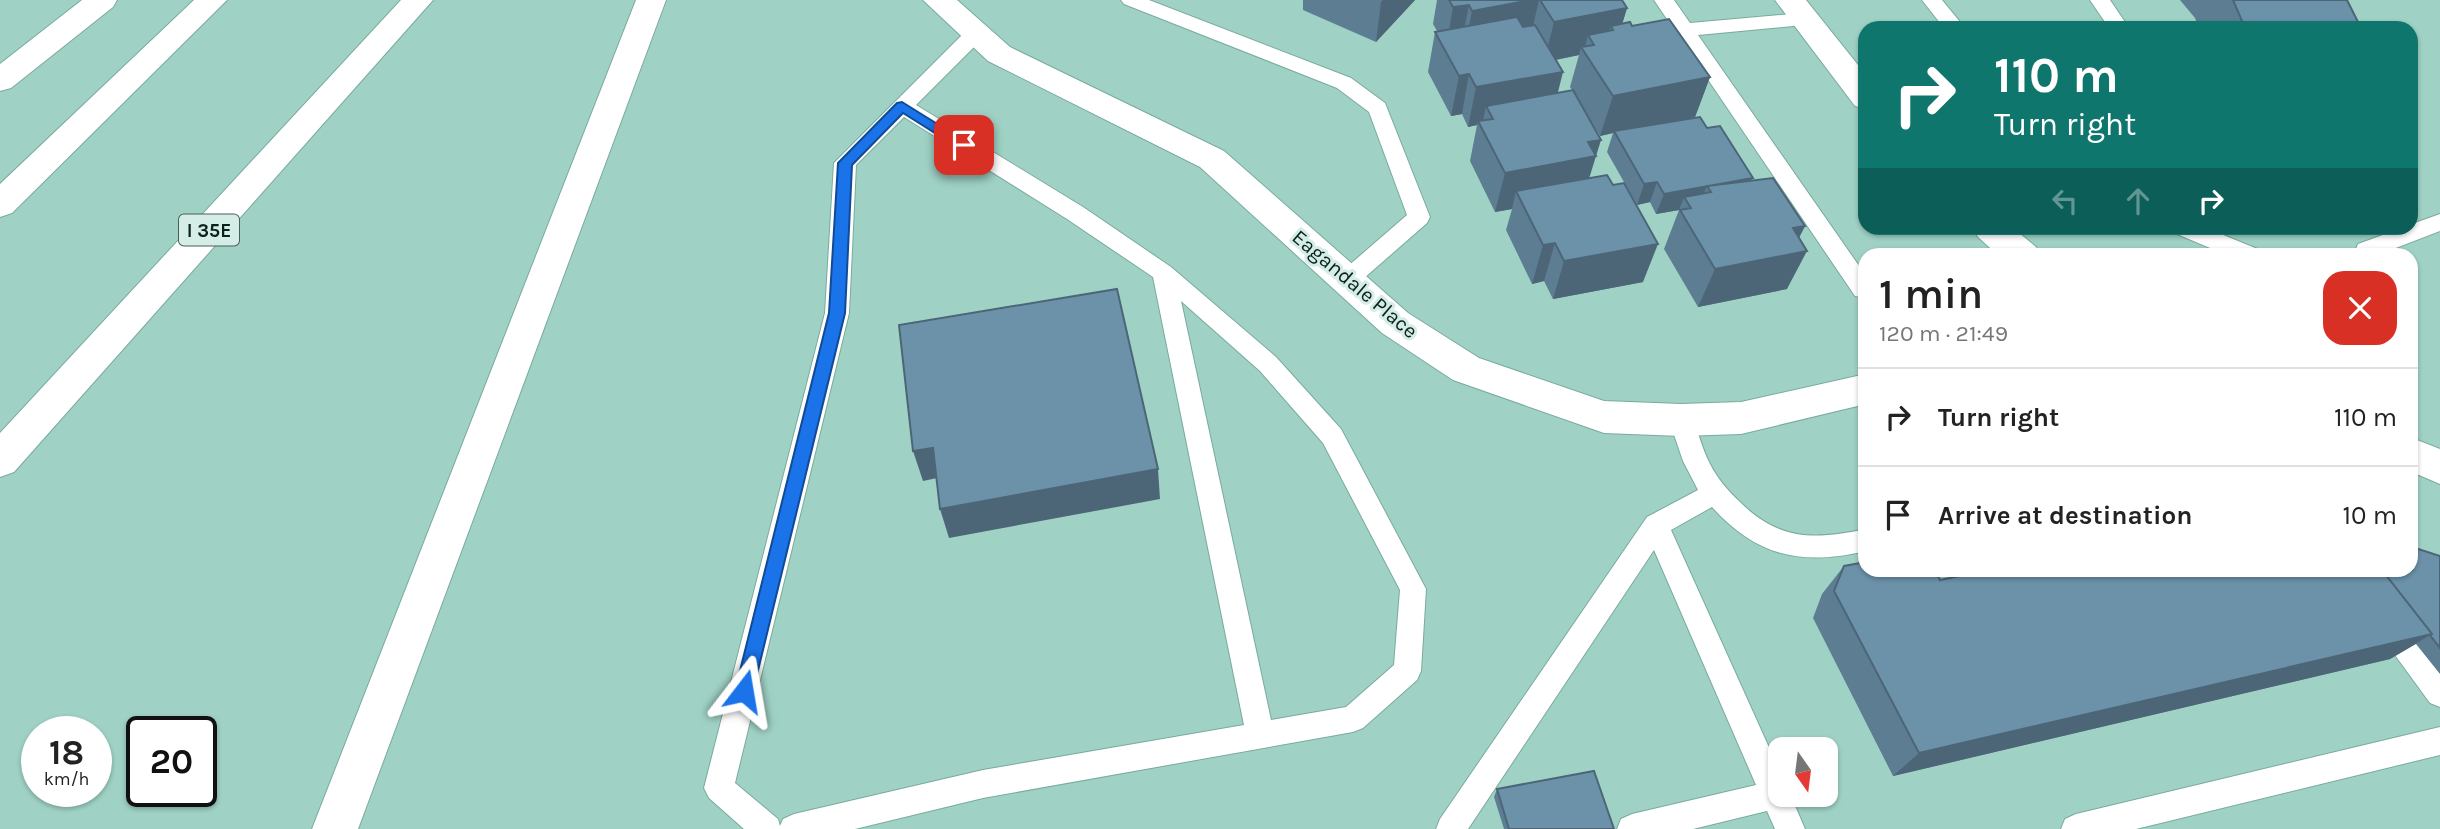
<!DOCTYPE html>
<html lang="en">
<head>
<meta charset="utf-8">
<style>
	:root { --surface:#fff; --page:#f6f6f6; --text:#222; --muted:#767676; --line:#e0e0e0 }
	body { margin:0; font-family:Karla,sans-serif; background:var(--page); color:var(--text); height:100vh; display:flex; flex-direction:column; font-size:26px; white-space:nowrap }
	* { box-sizing:border-box; margin:0 }
	p { font-size:23px; color:var(--muted) }
	.icon { flex:none; width:38px; height:38px; fill:none; stroke:currentColor; stroke-width:2; stroke-linecap:round; stroke-linejoin:round }
	.map { position:relative; flex:1; overflow:hidden }
	.side { position:absolute; left:1858px; top:248px; width:560px; height:329px; display:flex; flex-direction:column; background:var(--surface); border-radius:21px; box-shadow:0 2px 5px #0004 }
	.side>* { flex:none }
	.top-card { position:absolute; left:1858px; top:21px; width:560px; height:214px; border-radius:21px; box-shadow:0 2px 5px #0004; background:#0f766e; color:#fff; overflow:hidden }
	.needle { width:46px; rotate:166deg }
	.tools { position:absolute; left:1768px; top:737px; display:grid; gap:14px }
	.tools a { display:grid; place-items:center; width:70px; height:70px; border-radius:14px; background:var(--surface); box-shadow:0 2px 5px #0004; font-size:35px }
	.speed { position:absolute; left:21px; top:716px; display:flex; gap:14px; font-size:35px; font-weight:700; text-align:center }
	.speed>* { display:grid; place-content:center; width:91px; height:91px; border-radius:50%; background:var(--surface); box-shadow:0 2px 5px #0004; line-height:1 }
	.speed small { font-size:18px; font-weight:400 }
	.speed .limit { border:4px solid #111; border-radius:10px; background:#fff; color:#111 }
	.pin { position:absolute; display:grid; place-items:center; width:60px; height:60px; color:#fff; margin:-30px; border-radius:14px; box-shadow:0 4px 10px #0006 }
	.me { position:absolute; width:77px; margin:-38px; rotate:14deg; stroke-linejoin:round; filter:drop-shadow(0 0 5px #0008) }
	.turn { display:flex; align-items:center; gap:24px; height:147px; padding:0 21px; font-size:32px }
	.turn .icon { width:91px; height:91px; stroke-width:2.5 }
	.turn b { display:block; font-size:49px; line-height:60px }
	.lanes { display:flex; align-items:center; height:66px; padding:0 21px; background:#0003; justify-content:center; gap:35px; direction:ltr }
	.lanes .off { opacity:.35 }
	.round { display:grid; place-items:center; flex:none; width:74px; height:74px; border-radius:21px; background:var(--page) }
	.summary { display:flex; align-items:center; justify-content:space-between; height:119px; padding:0 21px }
	h1 { font-size:42px; font-weight:600; line-height:52px }
	ul { padding:0; list-style:none }
	li { display:flex; align-items:center; gap:21px; height:98px; padding:0 21px; border-top:2px solid var(--line) }
	li div { flex:1 }
	li b { display:block; font-size:26px }
	li em { font-style:normal }
	.map>svg:first-child { display:block }
</style>
</head>
<body>
<div class="map">
<svg width="2440" height="829" viewBox="0 0 2440 829">
	<rect width="100%" height="100%" fill="#9fd2c5"/>
	<g fill="none" stroke-linecap="round" stroke-linejoin="round">
		<defs>
			<path id="service" d="M1121,0H1149L1351,78L1385,103L1430,217L1427,223L1355,286L1347,289L1339,286L1336,280L1339,274L1407,215L1369,112L1337,88L1124,4Z
				M1654,0H1674L1690,23L1804,13L1811,14L1814,19L1811,24L1804,25L1698,35L1866,276V298L1855,296Z
				M1922,0H1942L1965,28H1944Z
				M2090,0H2110L2129,28H2109Z
				M975,27L982,29L985,34L982,39L916,105L1083,207L1171,267L1276,357L1341,429L1426,589L1421,671L1417,680L1363,728L1353,732L983,798L855,829H744L709,798L704,788L825,313L834,163L968,29ZM904,117L1067,219L1153,277L1244,725L983,770L794,814L783,819L780,826L778,819L735,783L849,313L856,165ZM1181,301L1260,371L1323,443L1400,590L1394,665L1346,707L1271,720Z
				M2440,214V231L2375,256H2353L2358,244L2402,228H2412V224Z
				M2174,228H2206L2260,250L2263,256H2229L2177,234Z
				M1681,410L1690,413C1698,429 1701,447 1710,464C1717,478 1728,491 1740,502C1779,541 1815,540 1866,529V551C1802,566 1757,557 1712,507L1671,530L1780,772V794H1790L1805,829H1775L1767,811L1693,829H1617L1621,819L1632,814L1756,785L1654,550L1468,829H1436L1440,819L1647,517L1698,490L1683,461L1669,420L1672,413Z
				M2333,570H2362L2440,672V707L2430,703Z
				M2440,727V755L2136,829H2061L2065,819L2076,814Z"/>
			<path id="minor" d="M923,0H957L1010,47L1224,151L1408,313L1479,358L1604,401L1681,404L1741,402L1866,374V404L1741,434L1681,436L1604,433L1453,380L1382,333L1200,167L988,61Z
				M1775,0H1806L1866,75V109L1855,106Z
				M1973,228H2013L2036,247L2040,256H1999L1978,237Z"/>
			<path id="tertiary" d="M2412,438L2440,449V484L2412,472Z"/>
			<path id="motorway" d="M82,0H117L113,7L11,88L0,91V64Z
				M194,0H227L12,213L0,217V184Z
				M401,0H433L14,472L0,477V433Z
				M636,0H666L358,829H312Z"/>
		</defs>
		<use href="#service" stroke="#79aa9e" stroke-width="2"/>
		<use href="#minor" stroke="#79aa9e" stroke-width="2"/>
		<use href="#tertiary" stroke="#79aa9e" stroke-width="2"/>
		<use href="#motorway" stroke="#79aa9e" stroke-width="2"/>
		<use href="#service" fill="#fff" fill-rule="evenodd"/>
		<use href="#minor" fill="#fff" fill-rule="evenodd"/>
		<use href="#tertiary" fill="#fff" fill-rule="evenodd"/>
		<use href="#motorway" fill="#fff" fill-rule="evenodd"/>
	</g>
	<path fill="#5d7e92" fill-rule="evenodd" d="M1303,0H1415L1376,42L1303,10Z
		M1437,0H1622L1627,8L1622,24L1632,26L1710,77L1695,117L1666,123L1707,128L1753,178L1752,180L1805,226L1799,238L1787,289L1698,307L1664,249L1679,210L1656,214L1650,202L1637,205L1607,152L1613,133L1600,136L1577,98L1589,178L1643,282L1553,299L1544,281L1532,284L1506,230L1512,209L1495,212L1470,161L1477,125L1468,127L1462,114L1451,116L1428,72L1435,32L1437,31L1433,24ZM1579,55L1570,87L1572,90L1557,93L1556,60Z
		M2180,0H2347L2361,28H2199L2195,18Z
		M2440,556V674L2416,644L2390,659L1893,776L1813,618L1822,594L1844,566L1940,580Z
		M1497,789L1614,829H1504L1494,797Z"/>
	<path fill="#4c6677" d="M1383,0H1415L1376,42L1381,2Z
		M1532,0H1539L1530,39L1464,51L1472,11Z
		M1469,5L1461,45L1446,48L1453,7Z
		M1627,8L1615,48L1613,30L1611,26L1604,51L1594,45L1588,35L1584,51L1581,47L1579,55L1544,62L1554,22Z
		M1563,72L1553,112L1493,119L1486,106L1482,125L1478,121L1477,125L1468,127L1476,87Z
		M1469,74L1462,114L1451,116L1459,76Z
		M1710,77L1695,117L1615,133L1614,131L1613,133L1600,136L1613,96Z
		M1601,140L1584,195L1516,191L1512,209L1495,212L1505,173L1588,142Z
		M1657,182L1650,202L1637,205L1644,184Z
		M1707,186L1698,207L1684,197L1679,210L1656,214L1664,194Z
		M1805,226L1790,254L1807,251L1787,289L1698,307L1715,269L1793,228Z
		M1555,243L1544,281L1532,284L1543,245Z
		M1658,244L1643,282L1553,299L1564,261Z
		M933,448L942,477L923,481L913,451Z
		M1158,469L1160,499L949,538L940,509Z
		M2432,634L2390,659L1893,776L1919,753Z"/>
	<path fill="#6c92aa" stroke="#4c6677" stroke-width="2" d="M1449,0H1532L1472,11L1469,5L1453,7Z
		M1540,0H1622L1627,8L1554,22Z
		M2233,0H2347L2361,28H2245Z
		M1517,17L1523,27L1535,25L1563,72L1476,87L1469,74L1459,76L1435,32Z
		M1669,19L1710,77L1613,96L1581,47L1594,45L1588,35L1613,30L1611,26L1630,22L1632,26Z
		M1573,90L1601,140L1588,142L1596,156L1505,173L1478,121L1493,119L1486,106Z
		M1700,117L1707,128L1720,126L1753,178L1664,194L1657,182L1644,184L1614,131Z
		M1607,175L1613,185L1624,183L1658,244L1564,261L1555,243L1543,245L1516,191Z
		M1773,178L1805,226L1793,228L1807,251L1715,269L1680,210L1691,208L1684,197L1711,192L1707,186Z
		M1117,289L1158,469L940,509L933,448L913,451L899,325Z
		M2412,547L2440,556V648L2430,635L2432,634L2382,570H2412Z
		M1866,562V570H1935L1940,580L1988,570H2382L2432,634L1919,753L1834,591L1844,566Z
		M1594,771L1614,829H1509L1497,789Z"/>
	<path fill="#1a73e8" stroke="#114b97" stroke-width="2" d="M902,102L971,145L964,150L959,148L903,113L852,165L845,313L753,691L750,697L744,699L737,697L735,691L829,313L838,163L897,103Z"/>
	<g text-anchor="middle" stroke-width="6" stroke-linejoin="round" paint-order="stroke">
		<rect fill="#d4ede6" stroke="#485e59" stroke-width="2" x="179" y="214.5" width="60" height="31" rx="5"/>
		<g font-size="19" font-weight="bold" fill="#0c201c">
			<text x="209" y="237">I 35E</text>
		</g>
		<g font-size="21" fill="#0c201c" stroke="#d4ede6">
			<text transform="translate(1355 284) rotate(40)" y="7">Eagandale Place</text>
		</g>
	</g>
</svg>
<div class="tools">
<a><svg class="needle" viewBox="-14 -14 28 28"><path d="M0-13l5 13h-10z" fill="#e53935"/><path d="M0 13l5-13h-10z" fill="#767676"/></svg></a>
</div>
<div class="speed"><div>18<small>km/h</small></div><div class="limit">20</div></div>
<div class="pin" style="left:964px;top:145px;background:#d93025"><svg class="icon" aria-label="arrive" viewBox="0 0 24 24"><path d="M6 21V4h12l-3 4 3 4H6"/></svg></div>
<svg class="me" style="left:744px;top:691px" viewBox="-20 -20 40 40"><path d="M0-17L14 15 0 8-14 15z" fill="#1a73e8" stroke="#fff" stroke-width="4"/></svg>
<div class="top-card">
<div class="turn"><svg class="icon" aria-label="right" viewBox="0 0 24 24"><path d="M7 20v-9h11M14 6l5 5-5 5"/></svg><div><b>110 m</b>Turn right</div></div>
<div class="lanes"><svg class="icon off" aria-label="left" viewBox="0 0 24 24"><path d="M17 20v-9H6M10 6l-5 5 5 5"/></svg><svg class="icon off" aria-label="ahead" viewBox="0 0 24 24"><path d="M12 20V5M6 11l6-6 6 6"/></svg><svg class="icon" aria-label="right" viewBox="0 0 24 24"><path d="M7 20v-9h11M14 6l5 5-5 5"/></svg></div>
</div>
<section class="side">
<div class="summary"><div><h1>1 min</h1><p>120 m · 21:49</p></div><a class="round" style="background:#d93025;color:#fff"><svg class="icon" aria-label="close" viewBox="0 0 24 24"><path d="M6 6l12 12M18 6L6 18"/></svg></a></div>
<ul>
<li><svg class="icon" aria-label="right" viewBox="0 0 24 24"><path d="M7 20v-9h11M14 6l5 5-5 5"/></svg><div><b>Turn right</b></div><em>110 m</em></li>
<li><svg class="icon" aria-label="arrive" viewBox="0 0 24 24"><path d="M6 21V4h12l-3 4 3 4H6"/></svg><div><b>Arrive at destination</b></div><em>10 m</em></li>
</ul>
</section>
</div>
</body>
</html>
